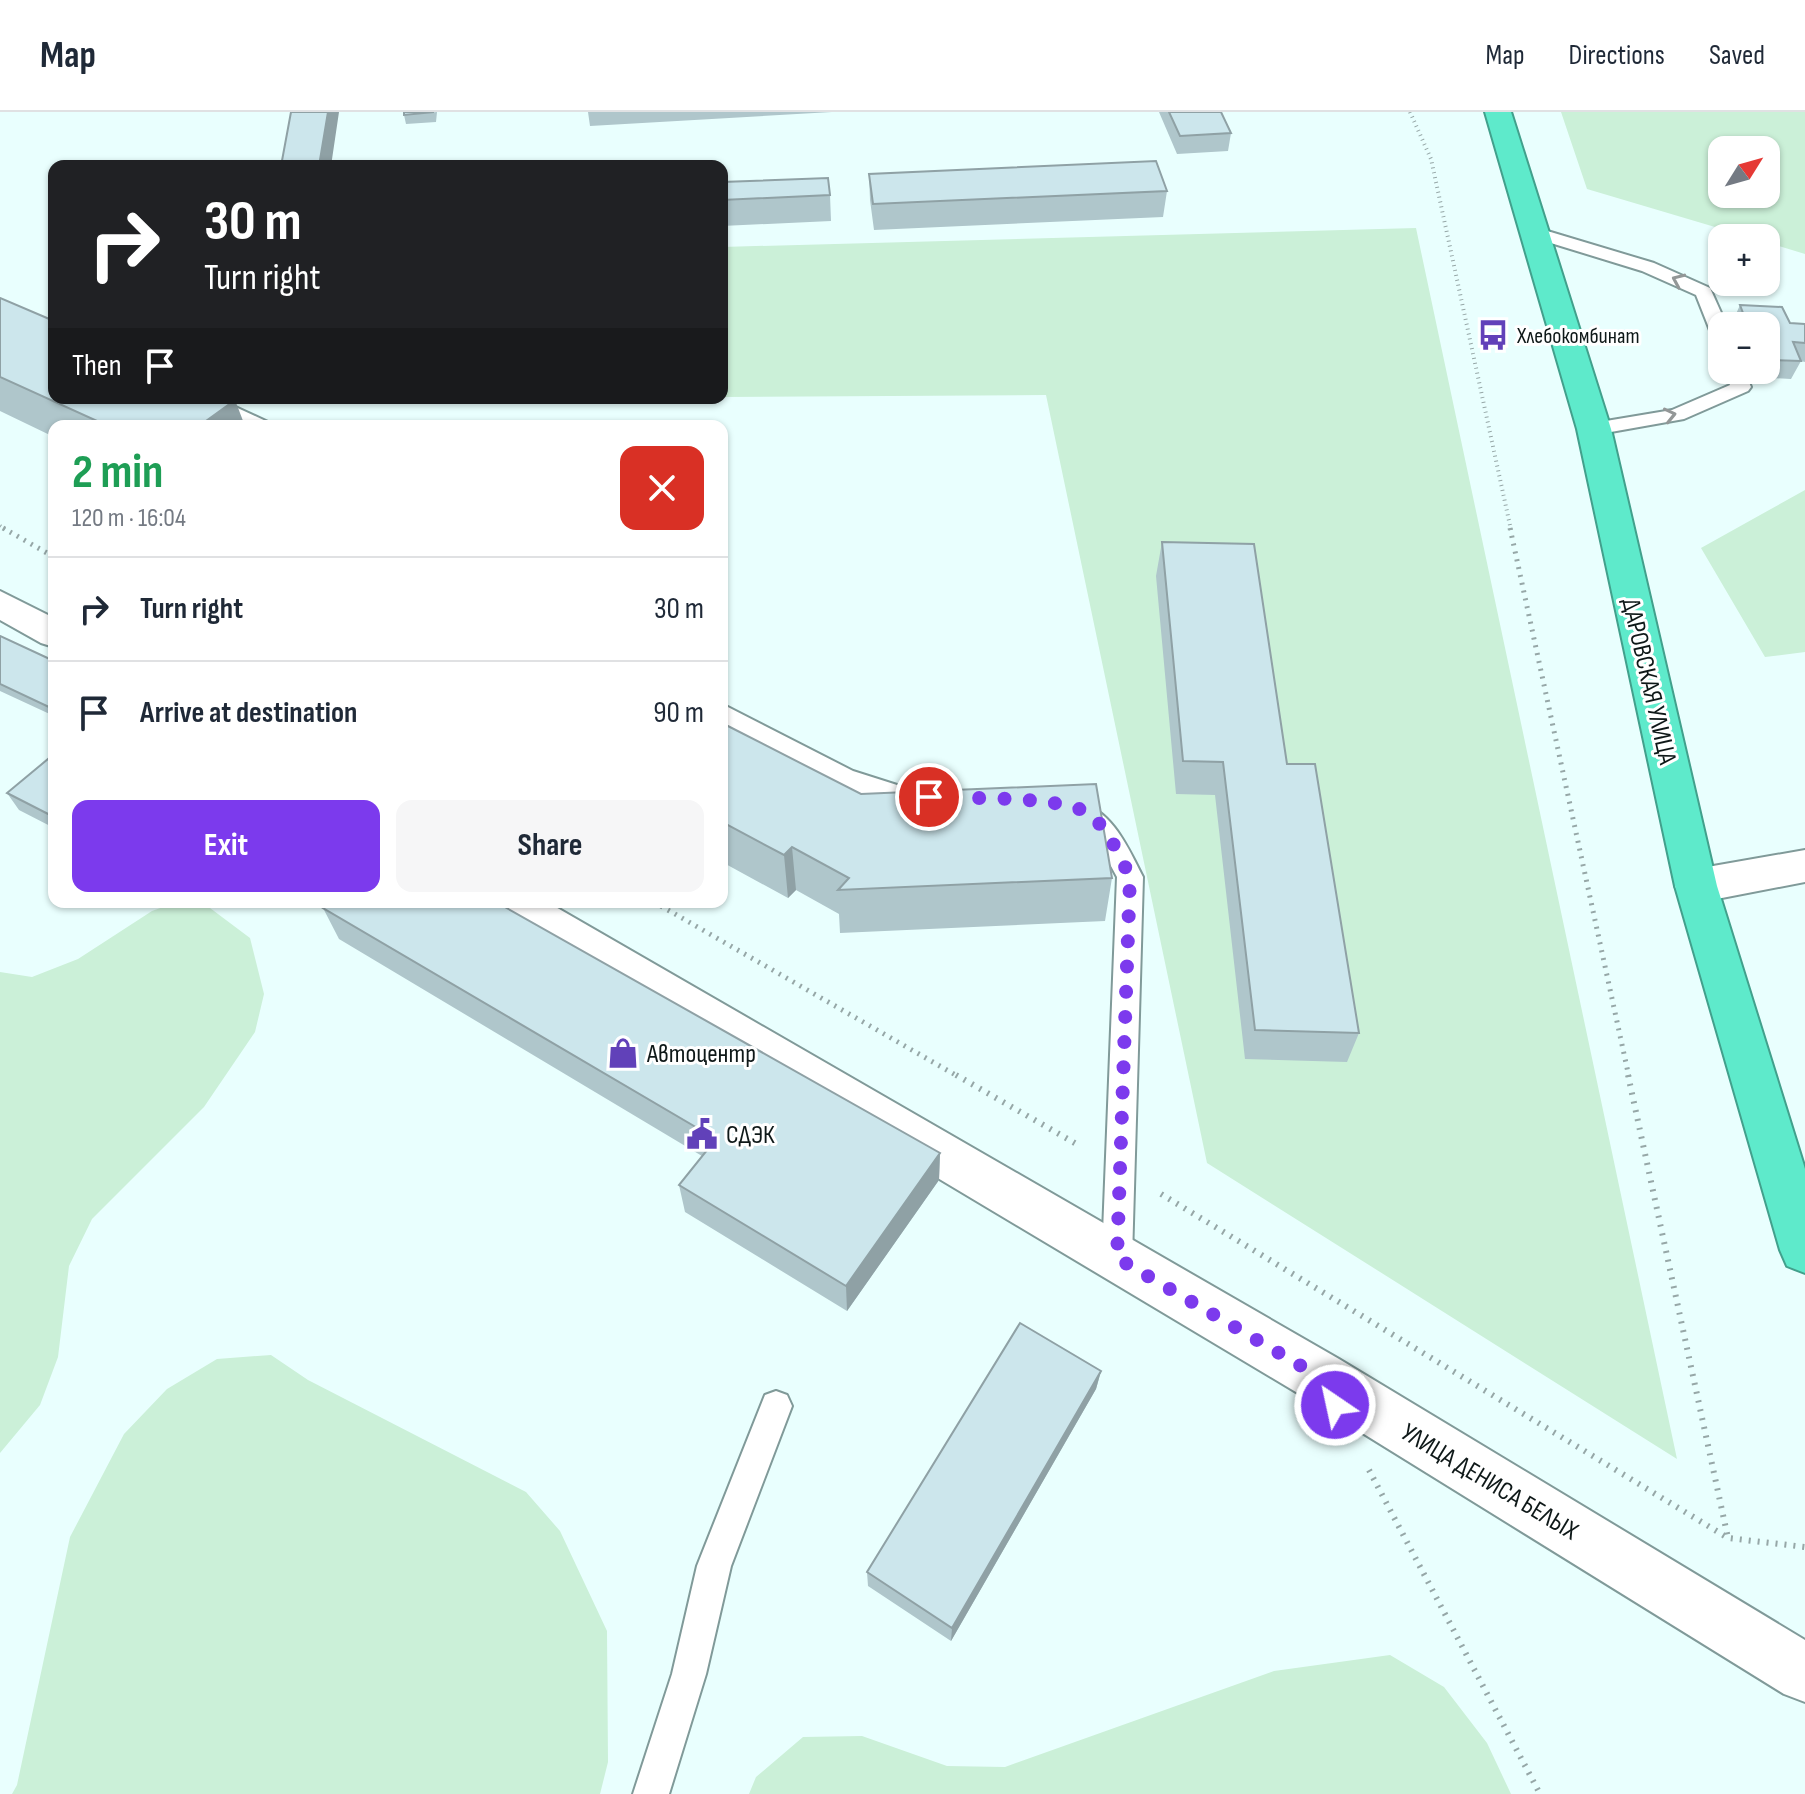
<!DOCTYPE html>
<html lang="en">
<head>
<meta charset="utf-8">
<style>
	:root { --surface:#fff; --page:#f6f6f7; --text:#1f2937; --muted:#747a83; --line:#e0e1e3; --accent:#7c3aed }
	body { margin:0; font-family:"Sofia Sans Condensed",sans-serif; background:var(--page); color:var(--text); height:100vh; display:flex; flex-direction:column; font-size:30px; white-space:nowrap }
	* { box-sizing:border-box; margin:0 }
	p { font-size:26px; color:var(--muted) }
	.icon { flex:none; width:44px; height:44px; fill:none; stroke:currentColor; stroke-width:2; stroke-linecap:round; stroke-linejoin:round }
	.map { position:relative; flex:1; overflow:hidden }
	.sheet { position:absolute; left:48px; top:308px; width:680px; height:488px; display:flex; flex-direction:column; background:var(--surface); border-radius:16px; box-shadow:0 2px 6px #0004 }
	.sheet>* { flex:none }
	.banner { position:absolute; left:48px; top:48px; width:680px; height:244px; border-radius:16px; box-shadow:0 2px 6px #0004; background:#202124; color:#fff; overflow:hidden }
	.needle { width:52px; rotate:53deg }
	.buttons { position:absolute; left:1708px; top:24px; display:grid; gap:16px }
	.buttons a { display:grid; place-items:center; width:72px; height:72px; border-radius:16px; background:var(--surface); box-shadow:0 2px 6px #0004; font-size:40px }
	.pin { position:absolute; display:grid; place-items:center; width:68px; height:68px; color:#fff; margin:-34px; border:4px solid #fff; border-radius:50%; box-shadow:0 2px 8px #0007 }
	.me { position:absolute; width:88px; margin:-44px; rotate:326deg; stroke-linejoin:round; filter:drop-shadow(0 0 6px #0008) }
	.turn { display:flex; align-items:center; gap:28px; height:168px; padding:0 24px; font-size:36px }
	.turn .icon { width:104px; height:104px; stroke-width:2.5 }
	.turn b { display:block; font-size:56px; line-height:68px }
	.then { display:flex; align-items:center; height:76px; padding:0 24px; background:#0003; gap:16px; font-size:30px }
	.round { display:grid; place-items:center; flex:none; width:84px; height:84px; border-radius:16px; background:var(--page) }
	.summary { display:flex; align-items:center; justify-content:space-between; height:136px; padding:0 24px }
	h1 { font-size:48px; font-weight:700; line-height:60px; color:#1e9e55 }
	.primary-button { display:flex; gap:16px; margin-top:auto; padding:16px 24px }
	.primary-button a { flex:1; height:92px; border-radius:16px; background:var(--accent); color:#fff; font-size:32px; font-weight:700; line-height:92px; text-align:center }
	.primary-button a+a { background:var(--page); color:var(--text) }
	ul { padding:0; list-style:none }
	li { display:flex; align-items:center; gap:24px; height:104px; padding:0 24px; border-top:2px solid var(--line) }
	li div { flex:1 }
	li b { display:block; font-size:30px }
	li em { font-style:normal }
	header { display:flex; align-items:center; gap:48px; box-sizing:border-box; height:112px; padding:0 40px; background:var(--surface); border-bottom:2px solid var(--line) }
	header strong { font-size:38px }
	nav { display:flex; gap:44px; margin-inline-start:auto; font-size:28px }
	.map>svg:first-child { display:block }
</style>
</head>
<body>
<header>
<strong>Map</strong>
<nav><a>Map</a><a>Directions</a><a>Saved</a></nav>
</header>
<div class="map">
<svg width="1805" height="1682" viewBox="0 0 1805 1682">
	<rect width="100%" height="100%" fill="#e9fffe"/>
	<path fill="#cbf0d8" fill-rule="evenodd" d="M1561,0H1805V142L1766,130V126H1752L1587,77ZM1766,38V82H1722V38Z
		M1416,116L1677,1347L1207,1051L1046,283L722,285V135Z
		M1805,378V540L1765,545L1701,436Z
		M177,790H202L250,826L264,882L255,920L204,995L92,1107L69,1154L58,1245L40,1293L0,1341V860L32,865L78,847L152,799Z
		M271,1243L308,1268L526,1380L560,1419L607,1519L608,1650L600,1682H12L17,1673L70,1425L124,1322L167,1277L217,1247Z
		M1390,1543L1444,1575L1487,1631L1511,1682H749L756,1665L803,1625L862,1624L947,1654L1005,1655L1274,1559Z"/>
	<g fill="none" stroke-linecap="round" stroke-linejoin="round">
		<defs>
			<path id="lane" d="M1534,115L1654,151L1710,176L1727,214H1722V232L1713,226L1696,183L1642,159L1528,124L1525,120L1528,116Z
				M1724,258H1744L1751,275L1748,279L1684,307L1594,323L1584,317L1594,311L1672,298L1730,273Z
				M190,286H216L268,310L271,314H245Z
				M722,592L853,659L897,673L933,679L936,685L933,691C880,708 769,636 722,610Z
				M1078,689C1113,700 1127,734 1143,765L1132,1146L1127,1156L1117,1160L1107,1156L1102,1146L1117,765L1094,723L1069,704L1066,698L1069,692Z
				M776,1279L787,1283L792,1294L731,1454L706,1562L669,1682H633L672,1562L697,1454L765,1283Z"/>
			<path id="street" d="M0,479L54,506V535L41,531L0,508Z
				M1805,738V770L1696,791L1681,786L1675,774L1681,762L1696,757Z
				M490,790H547L1339,1247L1805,1528V1590L1784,1582L1301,1283L496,802Z"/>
			<path id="highway" d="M1485,0H1511L1611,317L1717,774L1805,1057V1161L1787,1154L1780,1138L1675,774L1577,317Z"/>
		</defs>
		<use href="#lane" stroke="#809a99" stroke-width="4"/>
		<use href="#street" stroke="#809a99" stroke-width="4"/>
		<use href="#highway" stroke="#42a08c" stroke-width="4"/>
		<path stroke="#96a7a7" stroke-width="4" stroke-dasharray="1 4" stroke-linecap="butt" d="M1410,0L1431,47L1511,418
			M0,414L6,418"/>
		<path stroke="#96a7a7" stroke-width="5" stroke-dasharray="2 6" stroke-linecap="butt" d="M3,416L54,445
			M1510,416L1629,965
			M654,790L959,965"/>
		<path stroke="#96a7a7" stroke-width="6" stroke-dasharray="2 7" stroke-linecap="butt" d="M956,963L1080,1034
			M1628,963L1728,1426
			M1161,1082L1728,1426L1805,1435
			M1369,1358L1540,1682"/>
		<use href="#lane" fill="#fff" fill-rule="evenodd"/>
		<use href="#street" fill="#fff" fill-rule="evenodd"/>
		<use href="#highway" fill="#5eeacb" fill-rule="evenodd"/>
	</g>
	<path fill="#afc6cb" d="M437,0L436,10L406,12L404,3Z
		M588,0H832L590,14Z
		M1159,0H1221L1231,21L1228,39L1177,42Z
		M869,62L1167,79L1163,105L874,118L870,88Z
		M722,70L830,83L831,109L722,114Z
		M0,186L245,314H54V325L0,299Z
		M1740,193L1790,211L1805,212V250L1801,249L1791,267L1753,265L1750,258H1766V214H1733L1732,211Z
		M1162,430L1287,652L1359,921L1347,950L1245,947L1215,683L1176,682L1156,464Z
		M0,524L54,549V604L0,579Z
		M722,611L861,682L1112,766L1105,809L840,821L839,802L796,778L788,786L722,750Z
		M54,642V716L19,698L7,681Z
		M323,796L940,1041L939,1068L847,1199L685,1100L679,1073L702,1044L339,827Z
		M1101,1259L1096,1277L951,1529L868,1474L867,1460Z"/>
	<path fill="#8fa1a5" d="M328,0H339L331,54H319Z
		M235,288L245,314H199Z
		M792,735L796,778L788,786L784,743Z
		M940,1041L939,1068L847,1199L846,1174Z
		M1101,1259L1096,1277L951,1529L952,1516Z"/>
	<path fill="#cce6ec" stroke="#8fa1a5" stroke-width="2" d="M291,0H328L319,54H281Z
		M404,0H434L404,3Z
		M1169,0H1221L1231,21L1180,24Z
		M1156,49L1167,79L873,92L869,62Z
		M828,66L830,83L722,88V70Z
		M0,186L54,209V286H230L235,288L199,314H108L0,265Z
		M1740,193L1782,195L1790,211L1805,212V231L1793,230L1801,249L1766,248V214H1748Z
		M1162,430L1254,432L1287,652H1315L1359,921L1255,918L1223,650L1183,649Z
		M0,524L54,549V593L51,596L0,572Z
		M722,611L861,682L1096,672L1112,766L838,778L849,766L792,735L784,743L722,710Z
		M54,642V705L7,681Z
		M330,790H496L940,1041L846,1174L679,1073L716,1027L323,796Z
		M1020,1211L1101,1259L952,1516L867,1460Z"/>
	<defs><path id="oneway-chevron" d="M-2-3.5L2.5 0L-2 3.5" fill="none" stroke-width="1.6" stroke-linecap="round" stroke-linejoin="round" transform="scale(2)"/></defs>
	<g stroke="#939797">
		<use href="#oneway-chevron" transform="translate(1678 168) rotate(-156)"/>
		<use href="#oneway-chevron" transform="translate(1670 303) rotate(-13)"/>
	</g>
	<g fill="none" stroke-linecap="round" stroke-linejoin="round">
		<path stroke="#7c3aed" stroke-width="14" stroke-dasharray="0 25.2" d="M929,685C965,687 1062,683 1089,702C1108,716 1120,745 1130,765L1117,1146L1320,1265L1335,1293"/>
	</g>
	<defs>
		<symbol id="bus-bare" viewBox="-9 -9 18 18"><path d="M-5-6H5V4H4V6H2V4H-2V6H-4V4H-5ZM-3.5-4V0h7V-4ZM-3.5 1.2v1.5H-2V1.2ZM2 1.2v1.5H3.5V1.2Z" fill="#6141b9" stroke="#fff" stroke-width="2.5" paint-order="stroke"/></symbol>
		<symbol id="shop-bare" viewBox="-9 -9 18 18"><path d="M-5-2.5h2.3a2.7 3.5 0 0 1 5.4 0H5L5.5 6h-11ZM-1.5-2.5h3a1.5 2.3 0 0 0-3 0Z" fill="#6141b9" stroke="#fff" stroke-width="2.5" paint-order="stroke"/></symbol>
		<symbol id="civic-bare" viewBox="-9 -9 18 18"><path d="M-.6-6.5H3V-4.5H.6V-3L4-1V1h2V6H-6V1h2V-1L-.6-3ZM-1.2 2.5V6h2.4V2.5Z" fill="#6141b9" stroke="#fff" stroke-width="2.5" paint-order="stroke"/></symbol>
	</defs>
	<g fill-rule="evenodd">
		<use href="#bus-bare" x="1471" y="201" width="44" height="44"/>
		<use href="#shop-bare" x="601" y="919" width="44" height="44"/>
		<use href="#civic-bare" x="680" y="1000" width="44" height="44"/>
	</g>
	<g text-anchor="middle" stroke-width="6" stroke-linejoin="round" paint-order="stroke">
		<g font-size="22" fill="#0e1818" stroke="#fff" text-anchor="start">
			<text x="1517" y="231">Хлебокомбинат</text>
		</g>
		<g font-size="26" fill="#0e1818" stroke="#fff">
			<text transform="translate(1650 569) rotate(77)" y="9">ДАРОВСКАЯ УЛИЦА</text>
			<text transform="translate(1490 1369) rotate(31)" y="9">УЛИЦА ДЕНИСА БЕЛЫХ</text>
		</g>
		<g font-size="26" fill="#0e1818" stroke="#fff" text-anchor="start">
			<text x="647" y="950">Автоцентр</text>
			<text x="726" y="1031">СДЭК</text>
		</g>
	</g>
</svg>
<div class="buttons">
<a><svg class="needle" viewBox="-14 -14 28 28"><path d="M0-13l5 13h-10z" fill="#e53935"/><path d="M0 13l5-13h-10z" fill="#747a83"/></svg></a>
<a>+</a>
<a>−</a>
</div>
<div class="pin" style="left:929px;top:685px;background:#d93025"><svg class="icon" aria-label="arrive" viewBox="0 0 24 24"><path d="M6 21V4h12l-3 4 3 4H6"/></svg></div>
<svg class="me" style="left:1335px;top:1293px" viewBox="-20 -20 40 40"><circle r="17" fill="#7c3aed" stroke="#fff" stroke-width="3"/><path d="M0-11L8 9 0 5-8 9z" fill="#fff"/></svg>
<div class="banner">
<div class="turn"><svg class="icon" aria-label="right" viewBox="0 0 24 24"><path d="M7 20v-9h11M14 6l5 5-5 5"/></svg><div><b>30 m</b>Turn right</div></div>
<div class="then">Then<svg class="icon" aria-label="arrive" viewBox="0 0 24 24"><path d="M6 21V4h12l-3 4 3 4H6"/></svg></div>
</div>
<section class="sheet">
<div class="summary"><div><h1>2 min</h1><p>120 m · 16:04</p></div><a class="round" style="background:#d93025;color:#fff"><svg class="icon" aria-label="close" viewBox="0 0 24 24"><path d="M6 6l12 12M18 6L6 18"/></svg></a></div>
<ul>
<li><svg class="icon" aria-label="right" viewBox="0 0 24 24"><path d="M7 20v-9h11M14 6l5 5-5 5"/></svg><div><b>Turn right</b></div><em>30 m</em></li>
<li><svg class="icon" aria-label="arrive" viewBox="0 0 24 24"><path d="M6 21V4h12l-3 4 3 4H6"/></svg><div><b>Arrive at destination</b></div><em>90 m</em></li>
</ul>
<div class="primary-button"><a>Exit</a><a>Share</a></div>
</section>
</div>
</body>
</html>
